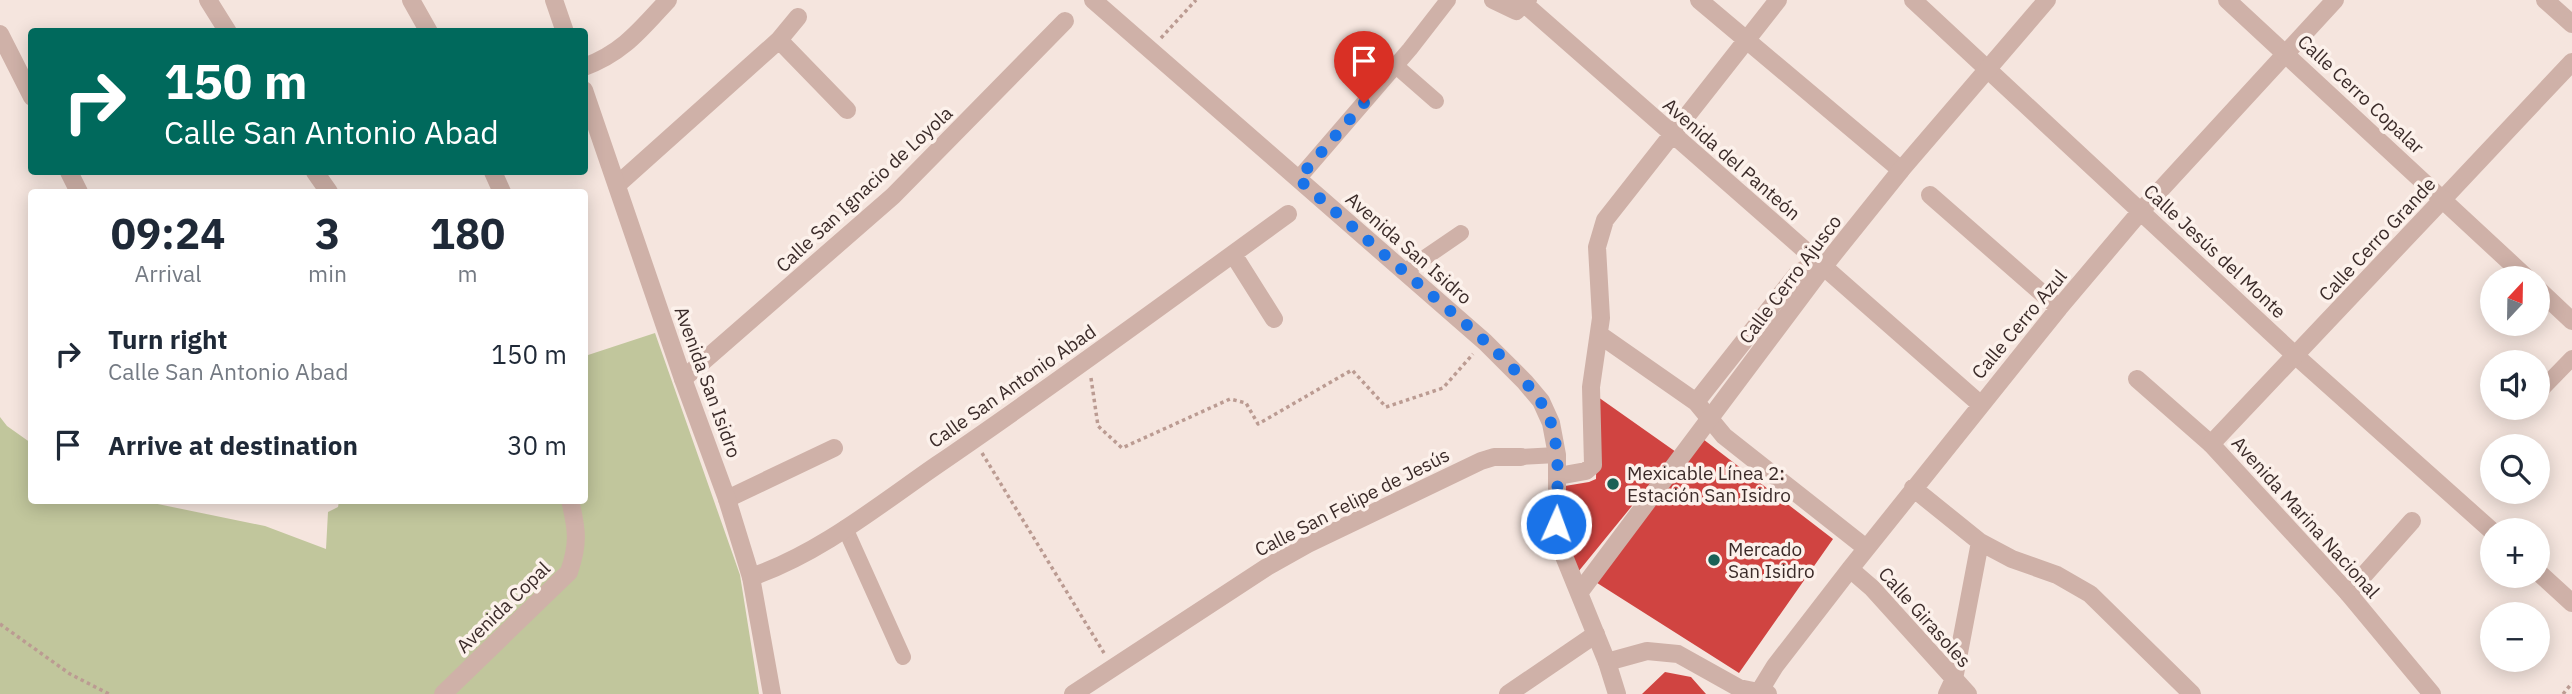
<!DOCTYPE html>
<html lang="en">
<head>
<meta charset="utf-8">
<style>
	:root { --surface:#fff; --page:#f2f2f3; --text:#1f2937; --muted:#747a83 }
	body { margin:0; font-family:"IBM Plex Sans",sans-serif; background:var(--page); color:var(--text); height:100vh; display:flex; flex-direction:column; font-size:26px; white-space:nowrap }
	* { box-sizing:border-box; margin:0 }
	p { font-size:23px; color:var(--muted) }
	.icon { flex:none; width:38px; height:38px; fill:none; stroke:currentColor; stroke-width:2; stroke-linecap:round; stroke-linejoin:round }
	.map { position:relative; flex:1; overflow:hidden }
	.sheet { position:absolute; left:28px; top:189px; width:560px; height:315px; display:flex; flex-direction:column; background:var(--surface); border-radius:7px; box-shadow:0 4px 18px #0003 }
	.sheet>* { flex:none }
	.hud { position:absolute; left:28px; top:28px; width:560px; height:147px; border-radius:7px; box-shadow:0 4px 18px #0003; background:#00695c; color:#fff; overflow:hidden }
	.needle { width:46px; rotate:22deg }
	.fabs { position:absolute; left:2480px; top:266px; display:grid; gap:14px }
	.fabs a { display:grid; place-items:center; width:70px; height:70px; border-radius:50%; background:var(--surface); box-shadow:0 4px 18px #0003; font-size:35px }
	.pin { position:absolute; display:grid; place-items:center; width:60px; height:60px; color:#fff; margin:-72px -30px; border-radius:50% 50% 50% 0; rotate:-45deg; box-shadow:0 0 7px #0007 }
	.pin .icon { rotate:45deg }
	.me { position:absolute; width:77px; margin:-38px; rotate:2deg; stroke-linejoin:round; filter:drop-shadow(0 0 5px #0008) }
	.turn { display:flex; align-items:center; gap:24px; height:147px; padding:0 21px; font-size:32px }
	.turn .icon { width:91px; height:91px; stroke-width:2.5 }
	.turn b { display:block; font-size:49px; line-height:60px }
	.eta { display:flex; justify-content:space-evenly; align-items:center; height:119px; text-align:center }
	.eta b { font-size:42px; font-weight:800; line-height:49px }
	ul { padding:0; list-style:none }
	li { display:flex; align-items:center; gap:21px; height:91px; padding:0 21px }
	li div { flex:1 }
	li b { display:block; font-size:26px }
	li em { font-style:normal }
	.map>svg:first-child { display:block }
</style>
</head>
<body>
<div class="map">
<svg width="2572" height="694" viewBox="0 0 2572 694">
	<rect width="100%" height="100%" fill="#f5e5de"/>
	<path fill="#c1c69c" d="M655,333L740,575L759,694H0V417L7,426L31,443L32,500L143,501L265,526L326,549L328,512L338,507L339,501L584,500L585,356Z"/>
	<path fill="#d04441" d="M1598,397L1676,452L1578,572L1569,548L1565,526V486L1589,482L1596,479Z
		M1699,436L1833,539L1739,673L1594,581Z
		M1665,672L1691,677L1706,694H1642Z"/>
	<g fill="none" stroke-linecap="round" stroke-linejoin="round">
		<path stroke="#bb9b92" stroke-width="3.5" stroke-dasharray="3.5 3.5" stroke-linecap="butt" d="M1161,38L1196,0
			M1091,378L1098,426L1122,448L1230,399L1246,403L1258,424L1352,370L1386,407L1443,388L1473,354
			M982,453L1104,653
			M0,624L70,674L109,694
			M2563,694L2572,683"/>
		<path stroke="#cfb1a8" stroke-width="16" d="M1396,66L1436,101
			M1298,179L1410,49L1448,0
			M1404,272L1461,233
			M2538,393L2572,358
			M1521,457L1557,455
			M845,528L903,657"/>
		<path stroke="#cfb1a8" stroke-width="18" d="M208,0L228,32
			M411,0L429,32
			M1493,0L1516,11L1528,0
			M1520,0L1980,404
			M1699,0L1901,170
			M1913,0L2296,356L2492,531
			M2545,0L2572,24
			M0,34L32,97
			M779,40L847,110
			M584,67C623,53 641,29 668,0
			M69,172L79,192
			M315,172L329,192
			M493,172L502,192
			M617,185L779,40L798,17
			M1930,195L2059,308
			M2443,199L2572,62
			M1233,254L1274,319
			M1600,335L1696,402L1724,436L1866,548
			M683,379L893,196L1065,21
			M2137,379L2211,444
			M1696,402L1797,274L1808,267L1824,266
			M1558,476L1586,471L1593,465L1591,387L1601,318L1597,247L1605,220L1778,0
			M1913,488L1980,542L2012,559L2057,575L2090,594L2192,694
			M727,499L834,448
			M1850,569L1872,588L1968,694
			M2538,572L2572,603
			M751,577C819,554 879,505 937,465C1056,384 1172,298 1288,214
			M2348,593L2412,521
			M1607,662L1647,651L1678,654L1739,688L1768,694
			M1759,692L1775,666L1850,569L2059,308L2141,211L2335,0
			M443,694L569,572C579,543 577,530 570,500
			M1073,694L1267,567L1308,544L1481,461L1494,457H1521
			M1508,694L1596,634
			M1947,694L1954,679L1980,542"/>
		<path stroke="#cfb1a8" stroke-width="18" d="M554,0L565,32
			M1093,0L1485,342L1525,382L1541,401L1551,423L1557,455V539L1607,662L1617,694
			M2227,0L2527,278
			M584,90L683,379L727,499L751,577L772,694
			M2538,289L2572,321
			M1579,593L1824,266L1901,170L2047,0
			M2432,694L2348,593L2211,444L2443,199"/>
	</g>
	<g fill="none" stroke-linecap="round" stroke-linejoin="round">
		<path stroke="#1a73e8" stroke-width="12" stroke-dasharray="0 21.6" d="M1364,103L1298,179C1335,211 1370,243 1407,274C1445,308 1537,377 1551,423C1561,455 1557,491 1556,524"/>
	</g>
	<g fill="#1a6156" stroke="#fcf1eb" stroke-width="2.5">
		<circle cx="1613" cy="484" r="7"/>
		<circle cx="1714" cy="560" r="7"/>
	</g>
	<g text-anchor="middle" stroke-width="7" stroke-linejoin="round" paint-order="stroke">
		<g font-size="19" fill="#3b2b29" stroke="#fcf1eb">
			<text transform="translate(2361 94) rotate(43)" y="7">Calle Cerro Copalar</text>
			<text transform="translate(1732 159) rotate(41)" y="7">Avenida del Panteón</text>
			<text transform="translate(864 189) rotate(-43)" y="7">Calle San Ignacio de Loyola</text>
			<text transform="translate(2377 239) rotate(-47)" y="7">Calle Cerro Grande</text>
			<text transform="translate(1409 248) rotate(41)" y="7">Avenida San Isidro</text>
			<text transform="translate(2215 251) rotate(43)" y="7">Calle Jesús del Monte</text>
			<text transform="translate(1790 279) rotate(-53)" y="7">Calle Cerro Ajusco</text>
			<text transform="translate(2019 324) rotate(-50)" y="7">Calle Cerro Azul</text>
			<text transform="translate(708 382) rotate(70)" y="7">Avenida San Isidro</text>
			<text transform="translate(1012 386) rotate(-35)" y="7">Calle San Antonio Abad</text>
			<text transform="translate(1352 502) rotate(-27)" y="7">Calle San Felipe de Jesús</text>
			<text transform="translate(2306 517) rotate(48)" y="7">Avenida Marina Nacional</text>
			<text transform="translate(503 607) rotate(-44)" y="7">Avenida Copal</text>
			<text transform="translate(1925 617) rotate(48)" y="7">Calle Girasoles</text>
		</g>
		<g font-size="19" fill="#3b2b29" stroke="#fcf1eb" text-anchor="start">
			<text x="1627" y="480">Mexicable Línea 2:<tspan x="1627" dy="22">Estación San Isidro</tspan></text>
			<text x="1728" y="556">Mercado<tspan x="1728" dy="22">San Isidro</tspan></text>
		</g>
	</g>
</svg>
<div class="fabs">
<a><svg class="needle" viewBox="-14 -14 28 28"><path d="M0-13l5 13h-10z" fill="#e53935"/><path d="M0 13l5-13h-10z" fill="#747a83"/></svg></a>
<a><svg class="icon" aria-label="sound" viewBox="0 0 24 24"><path d="M4 9h4l5-4v14l-5-4H4zM17 9q2 3 0 6"/></svg></a>
<a><svg class="icon" aria-label="search" viewBox="0 0 24 24"><circle cx="10" cy="10" r="6"/><path d="M15 15l6 6"/></svg></a>
<a>+</a>
<a>−</a>
</div>
<div class="pin" style="left:1364px;top:103px;background:#d93025"><svg class="icon" aria-label="arrive" viewBox="0 0 24 24"><path d="M6 21V4h12l-3 4 3 4H6"/></svg></div>
<svg class="me" style="left:1556px;top:524px" viewBox="-20 -20 40 40"><circle r="17" fill="#1a73e8" stroke="#fff" stroke-width="3"/><path d="M0-11L8 9 0 5-8 9z" fill="#fff"/></svg>
<div class="hud">
<div class="turn"><svg class="icon" aria-label="right" viewBox="0 0 24 24"><path d="M7 20v-9h11M14 6l5 5-5 5"/></svg><div><b>150 m</b>Calle San Antonio Abad</div></div>
</div>
<section class="sheet">
<div class="eta">
<div><b>09:24</b><p>Arrival</p></div>
<div><b>3</b><p>min</p></div>
<div><b>180</b><p>m</p></div>
</div>
<ul>
<li><svg class="icon" aria-label="right" viewBox="0 0 24 24"><path d="M7 20v-9h11M14 6l5 5-5 5"/></svg><div><b>Turn right</b><p>Calle San Antonio Abad</p></div><em>150 m</em></li>
<li><svg class="icon" aria-label="arrive" viewBox="0 0 24 24"><path d="M6 21V4h12l-3 4 3 4H6"/></svg><div><b>Arrive at destination</b></div><em>30 m</em></li>
</ul>
</section>
</div>
</body>
</html>
